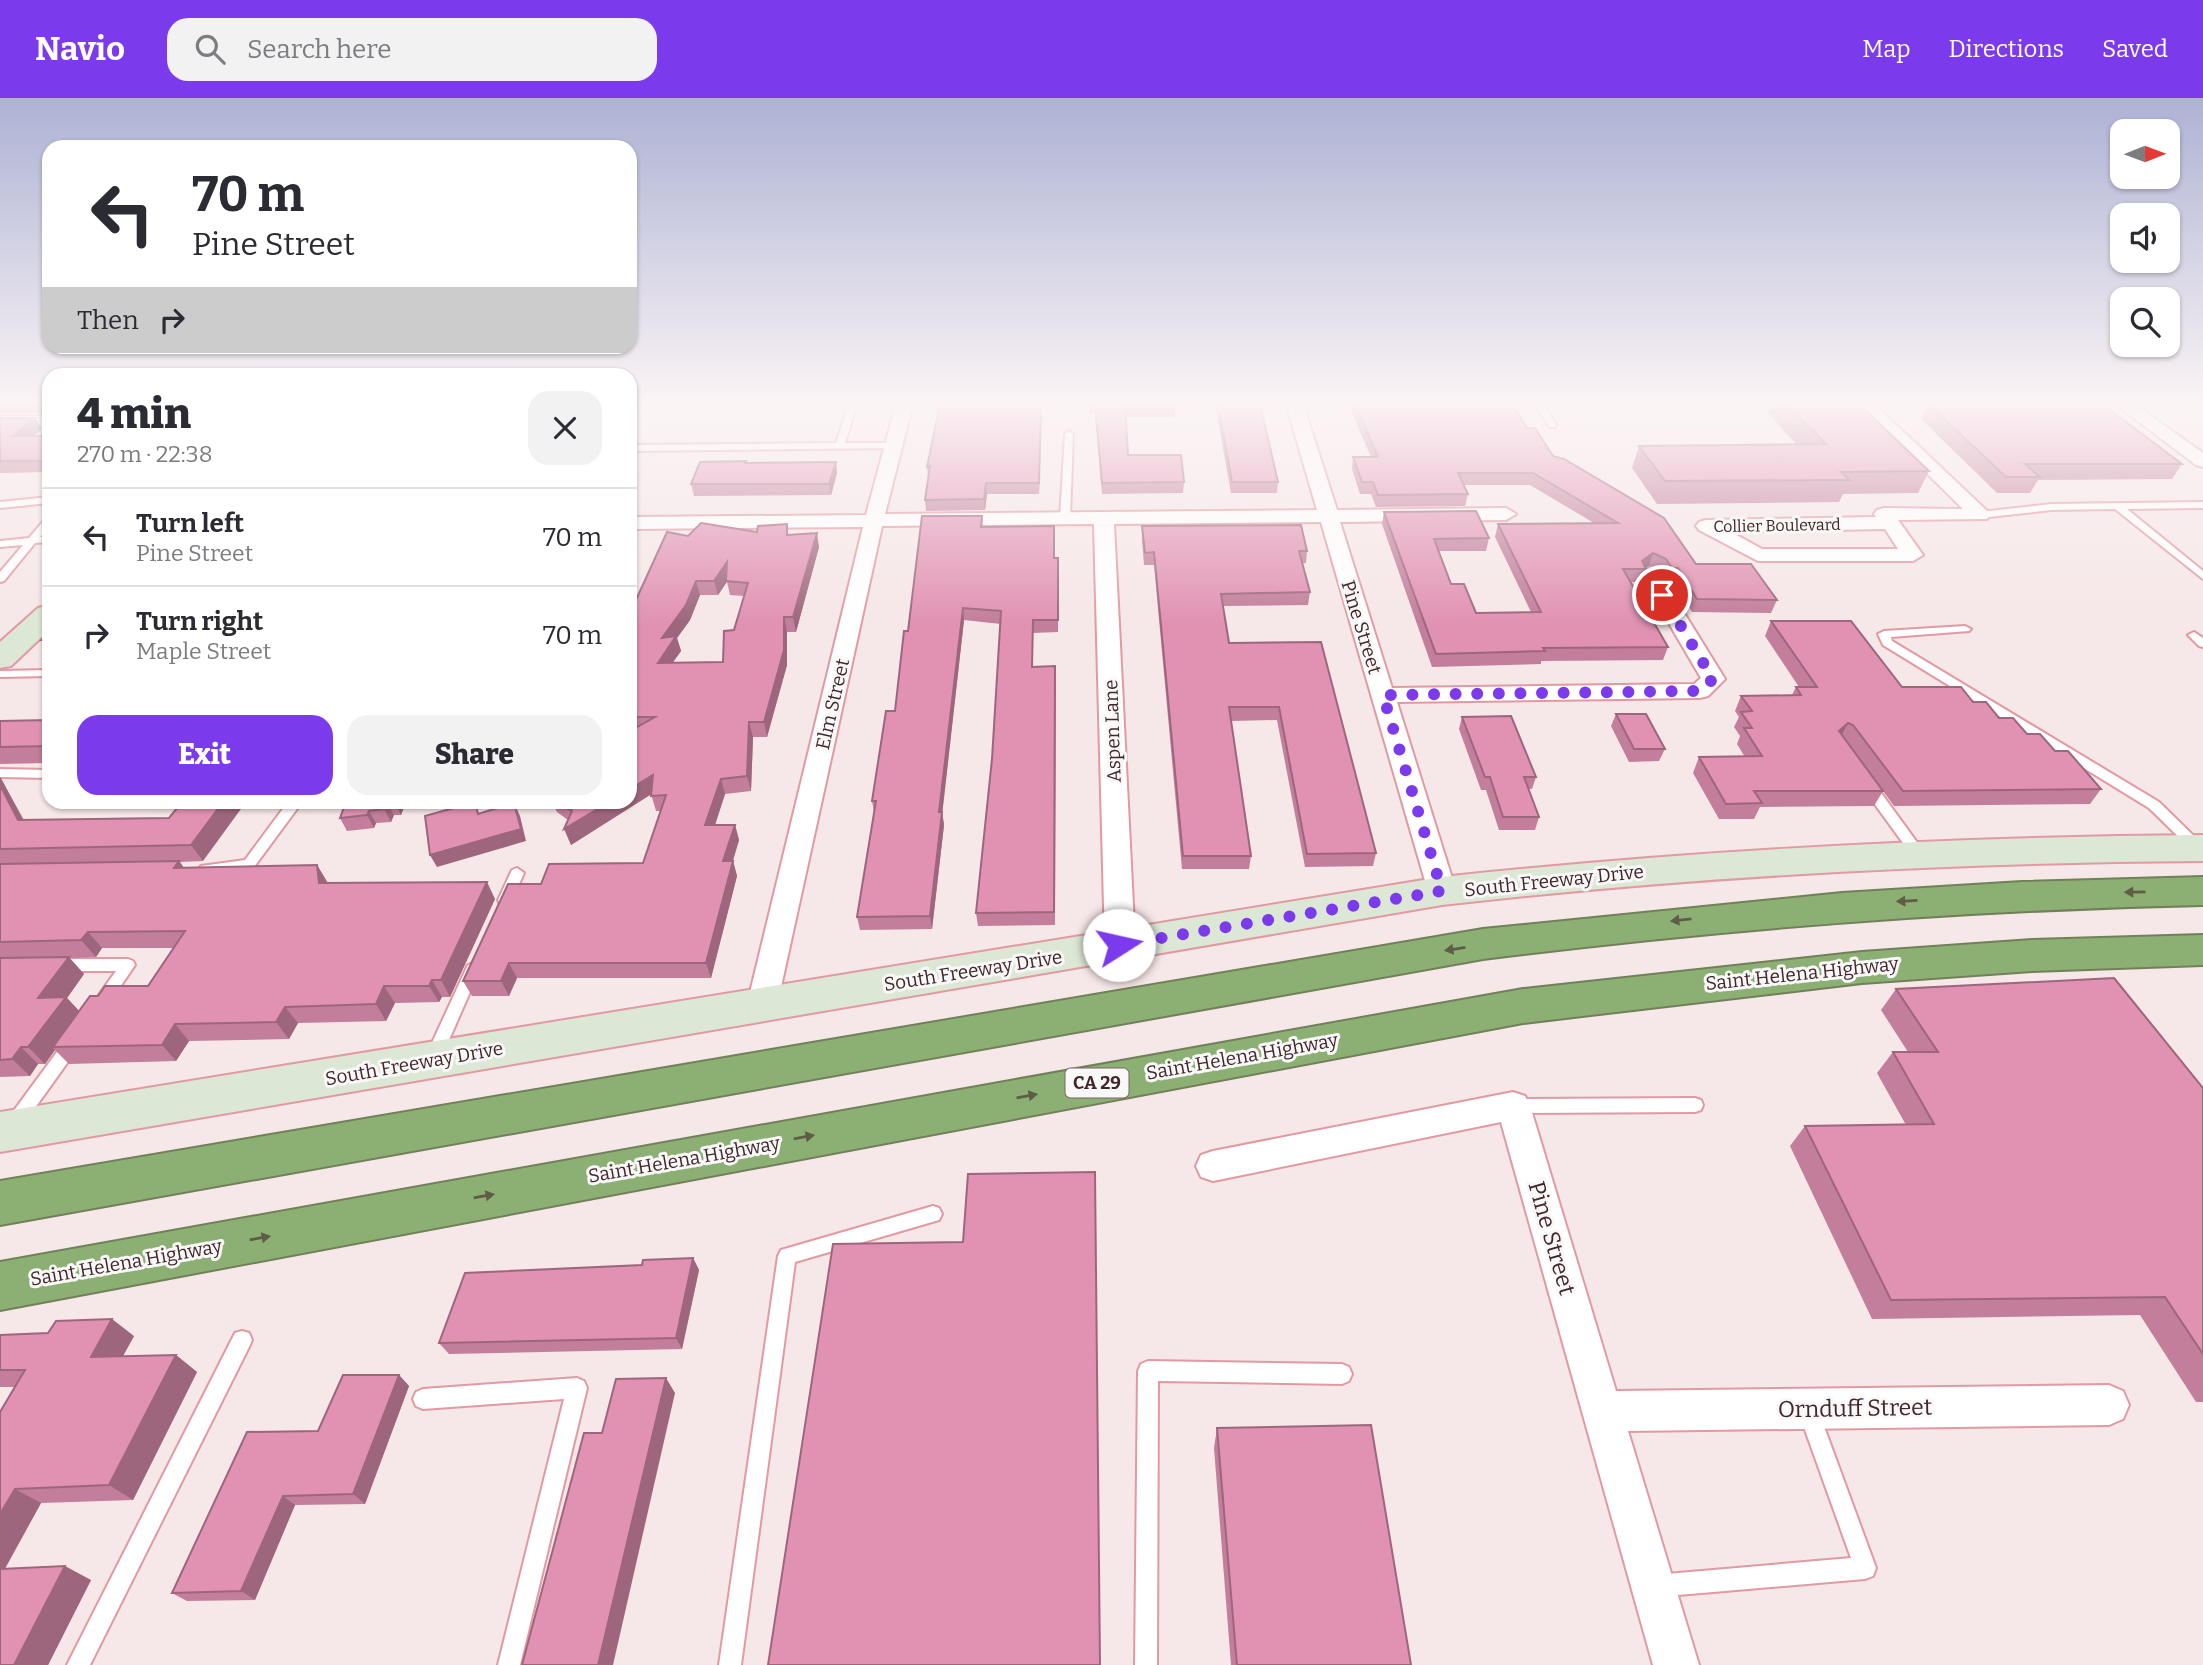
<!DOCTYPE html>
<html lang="en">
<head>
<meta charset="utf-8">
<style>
	:root { --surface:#fff; --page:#f2f2f3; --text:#2b2b33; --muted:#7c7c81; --line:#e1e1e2; --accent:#7c3aed }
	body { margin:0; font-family:Bitter,serif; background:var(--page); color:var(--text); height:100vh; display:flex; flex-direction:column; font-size:26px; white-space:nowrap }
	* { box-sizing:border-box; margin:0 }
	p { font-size:23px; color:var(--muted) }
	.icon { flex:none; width:38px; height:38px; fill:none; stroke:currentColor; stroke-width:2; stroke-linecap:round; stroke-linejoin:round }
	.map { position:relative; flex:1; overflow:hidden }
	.side { position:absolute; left:42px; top:270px; width:595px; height:441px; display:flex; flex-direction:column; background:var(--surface); border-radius:21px; box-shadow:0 2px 5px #0004 }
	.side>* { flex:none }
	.guide { position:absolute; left:42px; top:42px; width:595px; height:214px; border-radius:21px; box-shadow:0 2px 5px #0004; background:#fff; color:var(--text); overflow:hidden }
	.needle { width:46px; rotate:89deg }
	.fabs { position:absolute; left:2110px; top:21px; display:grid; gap:14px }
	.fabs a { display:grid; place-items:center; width:70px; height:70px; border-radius:14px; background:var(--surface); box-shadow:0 2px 5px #0004; font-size:35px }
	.pin { position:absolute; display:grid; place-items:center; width:60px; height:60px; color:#fff; margin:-30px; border:4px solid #fff; border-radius:50%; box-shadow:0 2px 7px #0007 }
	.me { position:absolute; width:77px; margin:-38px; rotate:80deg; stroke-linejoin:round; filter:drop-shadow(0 0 5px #0008) }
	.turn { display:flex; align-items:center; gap:24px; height:147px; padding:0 35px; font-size:32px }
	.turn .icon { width:91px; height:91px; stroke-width:2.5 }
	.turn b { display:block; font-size:49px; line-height:60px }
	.then { display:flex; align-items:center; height:66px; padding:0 35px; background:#0003; gap:14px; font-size:26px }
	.round { display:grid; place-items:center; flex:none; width:74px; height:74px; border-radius:21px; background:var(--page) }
	.headline { display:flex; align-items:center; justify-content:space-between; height:119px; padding:0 35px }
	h1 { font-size:42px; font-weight:800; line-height:52px }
	.cta { display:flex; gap:14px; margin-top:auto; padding:14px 35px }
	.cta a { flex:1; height:80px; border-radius:21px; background:var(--accent); color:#fff; font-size:28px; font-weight:800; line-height:80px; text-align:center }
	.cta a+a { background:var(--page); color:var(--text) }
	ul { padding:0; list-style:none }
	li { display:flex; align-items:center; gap:21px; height:98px; padding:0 35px; border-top:2px solid var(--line) }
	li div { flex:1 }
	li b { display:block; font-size:26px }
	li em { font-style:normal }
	header { display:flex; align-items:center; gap:42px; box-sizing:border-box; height:98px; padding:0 35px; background:var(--accent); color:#fff }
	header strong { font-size:33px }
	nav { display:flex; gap:38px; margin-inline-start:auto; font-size:24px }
	.search { width:490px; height:63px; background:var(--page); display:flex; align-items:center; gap:18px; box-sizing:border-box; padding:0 24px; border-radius:21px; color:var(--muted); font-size:26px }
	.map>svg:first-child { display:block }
</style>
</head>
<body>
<header>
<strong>Navio</strong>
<div class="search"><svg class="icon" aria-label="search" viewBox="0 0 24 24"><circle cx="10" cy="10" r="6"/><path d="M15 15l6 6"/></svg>Search here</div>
<nav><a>Map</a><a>Directions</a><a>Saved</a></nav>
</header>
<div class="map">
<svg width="2203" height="1567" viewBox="0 0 2203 1567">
	<rect width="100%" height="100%" fill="#f6e7e8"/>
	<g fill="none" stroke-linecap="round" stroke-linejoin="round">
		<defs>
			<path id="lane" d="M849,306H857L845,345H893L898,348L896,350L630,353V347L836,345Z
				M1536,306H1544L1556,327L1555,329H1549Z
				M1069,333L1073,336L1070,420L1065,423L1060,420L1065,336Z
				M49,399V405L0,410V404Z
				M2203,404V410L2127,411L2203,473V481L2115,411L2051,412L1980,420L1975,417L1980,414L2051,406Z
				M49,419V428L40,439L49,438V444L35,445L4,483L0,484V474L23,447L0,449V443L29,440L46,420Z
				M1965,528L1971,531L1969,533L1891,539L1892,543L2159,704L2202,746V752H2192L2149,710L1883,547L1878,536L1884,533Z
				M2194,534L2203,540V549L2199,548L2188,537Z
				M49,572V578L0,579V573Z
				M0,671L49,672V680L0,679Z
				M1868,683L1873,684L1924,754L1926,757L1924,760H1914L1863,690L1862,687L1863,684Z
				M288,704H302L254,769L206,776L201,774L199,771L201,768L245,762Z
				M517,770L524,775L512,802L510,806H500L498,802L512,772Z
				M57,861H128L133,863L135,867L107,908H97L94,904L116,873H57L52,871L50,867L52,863Z
				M473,865L478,867L480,871L442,958L440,963L434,964L428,963L426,958L466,871L468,867Z
				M74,937L80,939L82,943L80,947L22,1028L16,1030L10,1028L8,1023L10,1018L68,939Z
				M1695,1000L1701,1002L1703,1007L1701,1012L1695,1014L1513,1015L1507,1013L1505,1008L1507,1003L1513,1001Z
				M933,1108L939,1110L942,1116L939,1122L795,1164L741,1567H719L778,1158L781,1152Z
				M242,1233L249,1235L252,1242L249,1249L90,1567H67L235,1235Z
				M1148,1263L1342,1266L1349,1269L1352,1276L1349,1283L1342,1286L1158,1283L1157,1567H1135L1138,1273L1141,1266Z
				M577,1280L584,1283L587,1290L520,1567H498L564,1301L423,1311L416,1308L413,1301L416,1294L423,1291Z
				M1809,1305L1816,1308L1819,1315L1876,1470L1873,1478L1865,1481L1655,1499L1647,1496L1644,1488L1647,1480L1655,1477L1851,1460L1799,1315L1802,1308Z"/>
			<path id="street" d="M896,306H913L885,416L1317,412L1286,306H1303L1337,412L1506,410L1516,416L1506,422L1340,424L1392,590L1694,586L1701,580L1640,476L1650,470L1660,476L1725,581L1708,598L1700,600L1397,604L1456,793L1452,800L1442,803L1432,800L1428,793L1321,424L1114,426L1135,847L1130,855L1120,858L1110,855L1105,847L1094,426L882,428L777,907L773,915L762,919L751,915L747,907L863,429L630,431V419L866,417Z
				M1857,306H1874L1987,413L1990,417L1987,421L1898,422L1923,457L1913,463H1758L1699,432L1696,428L1699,424L1706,422L1876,419L1874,416L1877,412L1884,410L1963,411ZM1885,431L1898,451H1762L1731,434Z
				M2115,306H2134L2203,355V369L2196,367Z
				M0,318H49V328H0Z
				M1513,994L1525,998L1530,1008L1616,1293L2109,1287L2123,1293L2129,1307L2123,1321L2109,1327L1628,1333L1699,1567H1653L1501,1024L1213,1083L1201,1079L1196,1068L1201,1057L1213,1053Z"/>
			<path id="secondary" d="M49,507V532L11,568L0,570V544L38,510Z
				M2203,737V763C1948,765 1695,778 1442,807L0,1054V1014L1442,779C1695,752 1948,739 2203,737Z"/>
			<path id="highway" d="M2203,779V807C1962,812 1722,831 1483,861L0,1127V1083L1483,831L1842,795L2022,784Z
				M2203,837V867L2032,873L1862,885L1523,925L0,1212V1164L1523,891L1862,854L2032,842Z"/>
		</defs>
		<use href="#lane" stroke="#e19aa1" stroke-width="4"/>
		<use href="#street" stroke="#e19aa1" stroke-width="4"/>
		<use href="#secondary" stroke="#e19aa1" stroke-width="4"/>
		<use href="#highway" stroke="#72805a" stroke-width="4"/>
		<use href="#lane" fill="#fff" fill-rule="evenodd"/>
		<use href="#street" fill="#fff" fill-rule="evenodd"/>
		<use href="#secondary" fill="#dce7d5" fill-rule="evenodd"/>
		<use href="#highway" fill="#8cb074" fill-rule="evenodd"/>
	</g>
	<path fill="#c27e9a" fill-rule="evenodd" d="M0,306H49V318L48,315H0Z
		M940,306H1042L1039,396H987L985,412L926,413L925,402L928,379L927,369Z
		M1088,306H1175V319H1126L1128,357L1184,384L1183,395L1102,396L1095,315H1089Z
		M1215,306H1260L1278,384L1277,395H1231Z
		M1348,306H1512L1527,330L1553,358L1696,466L1777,502L1771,515L1692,514L1673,483H1667L1661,474L1649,468L1645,470L1641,484H1631L1668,549L1663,562L1541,563V566L1432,569L1382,426L1384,414L1489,440L1486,453H1439L1451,486L1476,515L1531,514L1495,439L1498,426L1594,425L1530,387H1464L1468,396L1465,408L1376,409L1371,396H1360L1352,371L1353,359H1371Z
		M1772,306H1859L1929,373L1918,395L1843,396L1839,404L1657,406L1632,370L1639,348L1797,347L1768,315Z
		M1923,306H2102L2182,366L2172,381L2038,382L2030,395H1997L1921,321L1927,309Z
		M0,320H35L42,331L33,338H49V374L0,375Z
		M836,364L837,375L831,397L694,398L691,386L747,365Z
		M982,418L983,429L1054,428V460H1058V534L1033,535V569L1056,581L1055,827L978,828L976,815L992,661L1001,526L964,522L942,714L944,727L932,831L860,832L857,819L874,714L872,703L895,613L908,533Z
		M1142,428L1307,453L1306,465H1302L1310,494L1308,507L1223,508L1229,545L1321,544L1376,755L1373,768L1305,769L1277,622L1231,623L1251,758L1249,771H1182L1154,467H1144L1142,441Z
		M757,434L790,437L819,449L796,534H787V567L767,639H753L751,693L725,696L715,727H735L739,742L733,763L737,778L711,880H517L509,898H472L463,883L541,786L643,765L661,713H656L651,696L571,747L568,722L557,714L552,704H630V515L688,438ZM727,484L730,497L744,498L734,532L723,564L672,565L681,553L677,540L690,522L700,497H718Z
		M1771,523L1902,589L1973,604L2055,653L2101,691L2090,706L1894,708L1883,693L1874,708L1760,709L1754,721H1719L1693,675L1699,659H1745L1737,646L1740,638L1734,629L1739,619L1735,613L1741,598L1792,597L1796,589H1799L1765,538Z
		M49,536V551L42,542Z
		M1616,616L1665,651L1659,663L1629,664L1611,628Z
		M1462,619L1536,679L1532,691H1529L1539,719L1535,732H1499L1486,692H1481L1459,631Z
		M49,622V665L0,666V623Z
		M0,679L24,722L169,720L182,704L203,763L180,764L184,770L317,767L328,785L495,801L450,899H442L439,904L395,905L386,923L298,925L289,941L189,943L176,963L69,966L55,952L45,966H38L30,978L0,979ZM102,850H173L148,888L98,898L79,913L67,900L84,876L69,860L96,859Z
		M346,704H406L401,717H394L391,724L376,725L374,730L347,733L340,720Z
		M1896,891L2203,990V1304H2196L2140,1217L1872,1221L1790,1048L1805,1028L1906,1027L1877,975L1893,954H1908L1881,912Z
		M693,1160L699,1172L682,1251L449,1256L439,1245L642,1167Z
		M0,1237L134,1238L123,1258L176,1257L197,1274L133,1402L41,1405L5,1471L91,1482L48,1567H0V1314L15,1289H0Z
		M399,1277L409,1288L365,1406L295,1407L255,1502L187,1503L172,1495L318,1333Z
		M1217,1330L1411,1567H1231L1214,1350Z"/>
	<path fill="#9e667d" d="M1041,306H1042L1039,396V385Z
		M49,307V318L45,311Z
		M35,320L42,331L20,349L13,338Z
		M836,364L837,375L831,397L829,386Z
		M986,385L987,396L985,412L984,401Z
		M817,435L819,449L796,534L793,519Z
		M1653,455L1649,468L1644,471L1642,463Z
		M727,464L730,479L718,497L714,483Z
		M696,483L700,497L690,522L677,540L681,553L662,580L658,565L662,540Z
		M963,510L964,522L941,727L939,714Z
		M784,519L787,534V567L767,639L764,624Z
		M749,624L753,639L751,693L747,678Z
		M1848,625L1840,640L1839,633Z
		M653,677L658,692L571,747L564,731L609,704H630V691Z
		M0,679L2,682L32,739L18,722L0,687Z
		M721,681L725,696L710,742L705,727Z
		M223,704H246L203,763L191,747Z
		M395,704H406L401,717Z
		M387,705L394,717L391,724L384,711Z
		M514,705L520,718L526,743L437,769L430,757Z
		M369,713L376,725L374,730L367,717Z
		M942,714L944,727L932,831L930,818Z
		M735,727L739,742L728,778L723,763Z
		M179,763L191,780L174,770Z
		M733,763L737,778L711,880L706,865Z
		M317,767L327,784L330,802L319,785Z
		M487,784L495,801L450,899L441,882Z
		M88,834L102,850L96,859L81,842Z
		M69,859L84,876L67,900L82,916L53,949L55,952L45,966L28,949L38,900Z
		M509,865L517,880L509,898L501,883Z
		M432,882L442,899L439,904L429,888Z
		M384,888L395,905L386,923L376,906Z
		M285,909L298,925L289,941L276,924Z
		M175,926L189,943L176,963L162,947Z
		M21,949L38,966L30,978L12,961Z
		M693,1160L699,1172L682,1251L676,1240Z
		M112,1221L134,1238L113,1276L91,1259Z
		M176,1257L197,1274L133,1402L109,1387Z
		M399,1277L409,1288L365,1406L353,1396Z
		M666,1280L675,1295L613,1567H598Z
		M15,1391L41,1405L0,1479V1416Z
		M283,1398L295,1407L255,1502L241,1493Z
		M65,1468L91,1482L48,1567H14Z"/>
	<path fill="#e192b3" stroke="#9e667d" stroke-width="2" fill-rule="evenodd" d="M43,306H49V307L45,311Z
		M940,306H1041L1039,385H986L984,401L925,402L930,368L927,369Z
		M1095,306H1175V308H1125L1128,357H1181L1184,384L1102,385Z
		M1218,306H1260L1278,384H1232Z
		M1355,306H1512L1527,330H1535L1553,358L1564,361L1664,420L1696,466H1751L1777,502L1697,501L1678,470H1672L1666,461L1653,455L1642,463L1646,471H1623L1668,549L1543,550L1545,553L1436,556L1384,414L1476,413L1489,440L1434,441L1451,486H1464L1476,515L1541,514L1498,426L1618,425L1533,375H1458L1468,396L1378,397L1373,384H1362L1353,359H1378Z
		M1787,306H1859L1929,373L1841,374L1849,382L1665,383L1639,348L1826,346Z
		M1928,306H2102L2182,366H2025L2040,379H2006Z
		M0,320H35L13,338H49V363H0Z
		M746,363L745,365L836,364L829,386H691L700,364Z
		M922,418H982L981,429L1054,428V460H1058V522H1033L1032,569L1055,568L1054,814L976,815L992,661L1001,513L963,510L939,714H942L930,818L857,819L876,703H872L886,613H895L904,533H908Z
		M701,425L757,434L758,428L787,426V437L817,435L793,519H784V552L764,624H749L747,678L721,681L705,727H735L723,763H733L706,865H509L501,883H463L508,786H541L549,766L643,765L666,697L651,698L653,677L630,691V633L655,619H630V515L667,434L688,438ZM727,464L726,483L748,485L734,532L724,533L723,564L658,565L676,538L662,540L686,507L696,483H714Z
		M1301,427L1307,453H1299L1310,494L1221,496L1229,545L1321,544L1376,755L1307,756L1279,609H1229L1251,758H1183L1154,454L1145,455L1142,428Z
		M1771,523H1851L1902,589H1961L1973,604H1986L1999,620H2013L2027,636H2040L2055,653H2068L2101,691L1903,693L1853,627L1848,625L1839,633L1883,693H1754L1762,705L1726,706L1699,659L1762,658L1744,630H1752L1741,614L1752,613L1741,598L1801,597L1796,589H1817Z
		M49,536V542H42Z
		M1616,616H1646L1665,651H1634Z
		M1511,618L1536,679H1524L1539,719H1503L1490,679H1485L1462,619Z
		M49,622V648L0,649V623Z
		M0,687L18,722L169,720L182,704H223L191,747L0,751Z
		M346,704H395L387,705L384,711L369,713L367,717L340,720Z
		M475,704L478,716L514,705L521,731L430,757L425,718Z
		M557,704H609L564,731L572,713Z
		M179,763L174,770L317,767L319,785L487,784L441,882H432L429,888H384L376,906L285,909L276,924L175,926L162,947L53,949L90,898H98L105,888H148L185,833L88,834L81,842L0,844V766Z
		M69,859L38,900L66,899L28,949H21L12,961L0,962V860Z
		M2114,880L2203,990V1256L2165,1199L1891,1202L1805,1028L1934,1026L1893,954H1938L1896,891Z
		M1095,1074L1100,1567H768L833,1146L963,1144L968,1076Z
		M693,1160L676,1240L439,1245L465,1175L642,1167L643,1162Z
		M112,1221L91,1259L176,1257L109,1387L15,1391L0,1416V1314L25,1272H0V1237L48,1235L56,1223Z
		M343,1277H399L353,1396L283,1398L241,1493L172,1495L247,1334L318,1333Z
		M666,1280L598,1567H522L584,1335H602L616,1281Z
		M1371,1327L1411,1567H1237L1217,1330Z
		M65,1468L14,1567H0V1471Z"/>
	<defs><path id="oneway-solid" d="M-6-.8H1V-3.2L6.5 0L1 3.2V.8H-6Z" transform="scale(1.75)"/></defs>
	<g fill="#605d47">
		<use href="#oneway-solid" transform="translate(2135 794) rotate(179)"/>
		<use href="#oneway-solid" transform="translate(1907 803) rotate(177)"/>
		<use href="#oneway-solid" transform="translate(1681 822) rotate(174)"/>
		<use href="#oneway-solid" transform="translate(1455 851) rotate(171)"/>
		<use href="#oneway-solid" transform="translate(1027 998) rotate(-10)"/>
		<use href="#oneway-solid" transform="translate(804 1039) rotate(-10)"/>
		<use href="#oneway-solid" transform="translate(484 1098) rotate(-10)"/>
		<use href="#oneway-solid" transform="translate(260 1140) rotate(-10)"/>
	</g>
	<linearGradient id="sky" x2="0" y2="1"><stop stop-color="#adb2d4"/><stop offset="0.58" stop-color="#fbf4f5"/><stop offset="1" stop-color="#fbf4f5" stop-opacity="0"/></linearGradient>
	<rect width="2203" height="525" fill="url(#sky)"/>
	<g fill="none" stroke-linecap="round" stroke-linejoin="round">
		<path stroke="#7c3aed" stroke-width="12" stroke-dasharray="0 21.6" d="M1119,847L1442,793L1383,597L1700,593L1713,581L1662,497"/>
	</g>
	<g text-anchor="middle" stroke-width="6" stroke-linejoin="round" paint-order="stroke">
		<g font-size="16" fill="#422629" stroke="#f8f8f8">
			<text transform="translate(1777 427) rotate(-1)" y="6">Collier Boulevard</text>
		</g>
		<rect fill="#f8f8f8" stroke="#796567" stroke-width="2" x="1065.5" y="970.5" width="63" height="29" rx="5"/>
		<g font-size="18" font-weight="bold" fill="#422629">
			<text x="1097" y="991">CA 29</text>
		</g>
		<g font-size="19" fill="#422629" stroke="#f8f8f8">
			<text transform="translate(1362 529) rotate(73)" y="7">Pine Street</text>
			<text transform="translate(832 606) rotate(-77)" y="7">Elm Street</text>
			<text transform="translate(1112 633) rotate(-92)" y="7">Aspen Lane</text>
			<text transform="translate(1554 782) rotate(-6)" y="7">South Freeway Drive</text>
			<text transform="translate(973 872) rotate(-9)" y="7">South Freeway Drive</text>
			<text transform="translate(1802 875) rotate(-6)" y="7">Saint Helena Highway</text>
			<text transform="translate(1242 958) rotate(-10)" y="7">Saint Helena Highway</text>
			<text transform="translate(414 965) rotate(-10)" y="7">South Freeway Drive</text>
			<text transform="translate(684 1061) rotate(-10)" y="7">Saint Helena Highway</text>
			<text transform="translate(126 1164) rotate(-10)" y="7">Saint Helena Highway</text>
		</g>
		<g font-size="23" fill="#422629" stroke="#f8f8f8">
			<text transform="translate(1552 1140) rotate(74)" y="8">Pine Street</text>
			<text transform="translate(1855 1310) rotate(-1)" y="8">Ornduff Street</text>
		</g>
	</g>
</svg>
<div class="fabs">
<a><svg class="needle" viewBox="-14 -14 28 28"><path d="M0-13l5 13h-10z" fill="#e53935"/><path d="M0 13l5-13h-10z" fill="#7c7c81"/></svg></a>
<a><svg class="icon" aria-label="sound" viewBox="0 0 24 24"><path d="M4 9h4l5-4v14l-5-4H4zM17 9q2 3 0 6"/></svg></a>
<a><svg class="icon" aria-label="search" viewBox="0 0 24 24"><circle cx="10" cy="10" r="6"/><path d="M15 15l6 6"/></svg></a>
</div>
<div class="pin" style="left:1662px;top:497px;background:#d93025"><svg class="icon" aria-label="arrive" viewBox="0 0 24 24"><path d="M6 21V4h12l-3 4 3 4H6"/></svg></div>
<svg class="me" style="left:1119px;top:847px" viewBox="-20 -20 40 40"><circle r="19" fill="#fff"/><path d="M0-13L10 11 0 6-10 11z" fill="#7c3aed"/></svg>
<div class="guide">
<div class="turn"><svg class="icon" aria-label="left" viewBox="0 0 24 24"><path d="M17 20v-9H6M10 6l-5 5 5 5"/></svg><div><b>70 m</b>Pine Street</div></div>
<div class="then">Then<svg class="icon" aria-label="right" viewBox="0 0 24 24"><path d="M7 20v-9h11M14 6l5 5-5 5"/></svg></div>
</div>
<section class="side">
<div class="headline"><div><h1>4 min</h1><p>270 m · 22:38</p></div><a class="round"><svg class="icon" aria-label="close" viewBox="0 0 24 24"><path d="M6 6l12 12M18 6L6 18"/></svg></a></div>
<ul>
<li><svg class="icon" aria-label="left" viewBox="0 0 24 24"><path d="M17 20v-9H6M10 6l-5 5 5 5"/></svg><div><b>Turn left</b><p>Pine Street</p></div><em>70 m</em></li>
<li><svg class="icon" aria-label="right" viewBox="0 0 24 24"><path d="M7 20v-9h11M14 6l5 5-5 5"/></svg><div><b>Turn right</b><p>Maple Street</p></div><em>70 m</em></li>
</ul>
<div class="cta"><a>Exit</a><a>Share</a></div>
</section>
</div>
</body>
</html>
